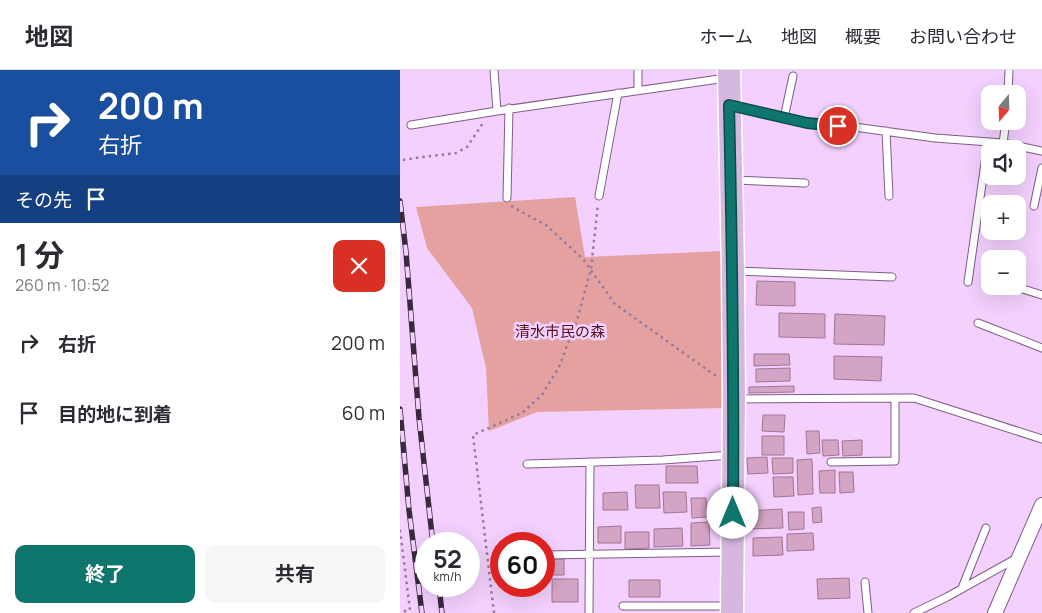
<!DOCTYPE html>
<html lang="ja">
<head>
<meta charset="utf-8">
<style>
	:root { --surface:#fff; --page:#f7f7f7; --text:#2b2b33; --muted:#7c7c81; --line:#e1e1e2; --accent:#0f766e }
	body { margin:0; font-family:Manrope,"Noto Sans JP",sans-serif; background:var(--page); color:var(--text); height:100vh; display:flex; flex-direction:column; font-size:19px; white-space:nowrap }
	* { box-sizing:border-box; margin:0 }
	p { font-size:16px; color:var(--muted) }
	.icon { flex:none; width:28px; height:28px; fill:none; stroke:currentColor; stroke-width:2; stroke-linecap:round; stroke-linejoin:round }
	.map { position:relative; flex:1; overflow:hidden }
	.side { display:flex; flex-direction:column; background:var(--surface); width:400px }
	.side>* { flex:none }
	.guide { background:#1a4fa0; color:#fff; overflow:hidden }
	.needle { width:32px; rotate:199deg }
	.tools { position:absolute; left:581px; top:15px; display:grid; gap:10px }
	.tools a { display:grid; place-items:center; width:45px; height:45px; border-radius:10px; background:var(--surface); box-shadow:0 5px 20px #0002; font-size:25px }
	.speed { position:absolute; left:15px; top:462px; display:flex; gap:10px; font-size:25px; font-weight:700; text-align:center }
	.speed>* { display:grid; place-content:center; width:65px; height:65px; border-radius:50%; background:var(--surface); box-shadow:0 5px 20px #0002; line-height:1 }
	.speed small { font-size:12px; font-weight:400 }
	.speed .limit { border:8px solid #d22; background:#fff; color:#111 }
	.pin { position:absolute; display:grid; place-items:center; width:42px; height:42px; color:#fff; margin:-21px; border:2px solid #fff; border-radius:50%; box-shadow:0 1px 5px #0007 }
	.me { position:absolute; width:55px; margin:-28px; rotate:0deg; stroke-linejoin:round; filter:drop-shadow(0 0 4px #0008) }
	.turn { display:flex; align-items:center; gap:18px; height:105px; padding:0 15px; font-size:22px }
	.turn .icon { width:65px; height:65px; stroke-width:2.5 }
	.turn b { display:block; font-size:35px; line-height:42px }
	.then { display:flex; align-items:center; height:48px; padding:0 15px; background:#0003; gap:10px; font-size:19px }
	.round { display:grid; place-items:center; flex:none; width:52px; height:52px; border-radius:10px; background:var(--page) }
	.summary { display:flex; align-items:center; justify-content:space-between; height:85px; padding:0 15px }
	h1 { font-size:30px; font-weight:700; line-height:38px }
	.action { display:flex; gap:10px; margin-top:auto; padding:10px 15px }
	.action a { flex:1; height:58px; border-radius:10px; background:var(--accent); color:#fff; font-size:20px; font-weight:700; line-height:58px; text-align:center }
	.action a+a { background:var(--page); color:var(--text) }
	ul { padding:0; list-style:none }
	li { display:flex; align-items:center; gap:15px; height:70px; padding:0 15px }
	li div { flex:1 }
	li b { display:block; font-size:19px }
	li em { font-style:normal }
	header { display:flex; align-items:center; gap:30px; box-sizing:border-box; height:70px; padding:0 25px; background:var(--surface); border-bottom:1px solid var(--line) }
	header strong { font-size:24px }
	nav { display:flex; gap:28px; margin-inline-start:auto; font-size:18px }
	main { display:flex; flex:1; min-height:0 }
	.map>svg:first-child { display:block }
</style>
</head>
<body>
<header>
<strong>地図</strong>
<nav><a>ホーム</a><a>地図</a><a>概要</a><a>お問い合わせ</a></nav>
</header>
<main>
<section class="side">
<div class="guide">
<div class="turn"><svg class="icon" aria-label="right" viewBox="0 0 24 24"><path d="M7 20v-9h11M14 6l5 5-5 5"/></svg><div><b>200 m</b>右折</div></div>
<div class="then">その先<svg class="icon" aria-label="arrive" viewBox="0 0 24 24"><path d="M6 21V4h12l-3 4 3 4H6"/></svg></div>
</div>
<div class="summary"><div><h1>1 分</h1><p>260 m · 10:52</p></div><a class="round" style="background:#d93025;color:#fff"><svg class="icon" aria-label="close" viewBox="0 0 24 24"><path d="M6 6l12 12M18 6L6 18"/></svg></a></div>
<ul>
<li><svg class="icon" aria-label="right" viewBox="0 0 24 24"><path d="M7 20v-9h11M14 6l5 5-5 5"/></svg><div><b>右折</b></div><em>200 m</em></li>
<li><svg class="icon" aria-label="arrive" viewBox="0 0 24 24"><path d="M6 21V4h12l-3 4 3 4H6"/></svg><div><b>目的地に到着</b></div><em>60 m</em></li>
</ul>
<div class="action"><a>終了</a><a>共有</a></div>
</section>
<div class="map">
<svg width="642" height="543" viewBox="0 0 642 543">
	<rect width="100%" height="100%" fill="#f3d0fd"/>
	<path fill="#e5a0a0" d="M175,127L185,187L323,181L325,338L137,342L89,361L86,298L72,238L27,178L16,137Z"/>
	<path fill="#d4a4c4" stroke="#a27594" d="M357,211L395,212V236L356,235Z
		M379,243L425,244V268L379,267Z
		M435,244L485,246L484,275L434,274Z
		M354,284H389L390,295L354,296Z
		M434,286L482,287L481,311L434,309Z
		M390,298V311L356,312V299Z
		M394,316V322L349,323V317Z
		M363,345H385L384,362L362,361Z
		M406,361H419L420,383L407,384Z
		M362,366H384V385H362Z
		M422,370H438L439,385L423,386Z
		M462,370V385L443,386L442,371Z
		M367,387L368,403L348,404L347,388Z
		M372,388H393V403L373,404Z
		M412,389L413,424L398,425L397,390Z
		M266,396H297L298,413H266Z
		M435,400V423H420L419,401Z
		M439,402H453L454,422L440,423Z
		M373,407H393L394,426L374,427Z
		M235,415H259L260,438H236Z
		M227,422L228,440H203V423Z
		M263,422H286L287,442L264,443Z
		M291,428H306L307,447L292,448Z
		M421,437L422,452L413,453L412,438Z
		M382,439L383,458L348,459L347,441Z
		M388,442H404V459L389,460Z
		M309,452L310,475L291,476V453Z
		M221,456V473H198V457Z
		M282,458L283,476L254,477V459Z
		M225,462H249V478L225,479Z
		M413,463L414,480L387,481V464Z
		M382,467L383,485L353,486V468Z
		M150,489H164V505H150Z
		M449,508L450,528L418,529L417,509Z
		M152,509H178V532H152Z
		M229,510H260V527H229Z"/>
	<g fill="none" stroke-linecap="round" stroke-linejoin="round">
		<defs>
			<path id="service" d="M94,0L97,41L326,8
				M238,0V20
				M608,24L609,0
				M334,36L407,53L454,57L535,68L603,73L642,81
				M384,48L393,6
				M11,55L97,41
				M486,61L489,126
				M603,73L606,51
				M335,110L405,113
				M199,126L218,23
				M107,128L109,38
				M634,136L642,98
				M335,201L492,207
				M568,212L588,72
				M613,216L642,225
				M578,253L642,278
				M336,329L514,328L642,369
				M431,392L495,391V328
				M127,394L263,390L331,385
				M144,485L331,482
				M465,512L468,543
				M562,518L586,458
				M223,536H329
				M189,543L190,392
				M514,543L547,527L617,488"/>
			<path id="minor" d="M595,543L642,435"/>
			<path id="primary" d="M329,0L333,201L334,329L332,543"/>
		</defs>
		<use href="#service" stroke="#7d5e86" stroke-width="9"/>
		<use href="#minor" stroke="#7d5e86" stroke-width="16"/>
		<use href="#primary" stroke="#fff" stroke-width="25"/>
		<path stroke="#957c9d" stroke-width="2.5" stroke-dasharray="2.5 4" stroke-linecap="butt" d="M3,90L22,87L56,83L67,77L83,53
			M111,136L129,146L146,155L183,189L215,234L316,306
			M0,460L10,540L0,542
			M94,543L73,365L122,343L142,325L159,297L178,247L191,199L198,134"/>
		<use href="#service" stroke="#fff" stroke-width="7"/>
		<use href="#minor" stroke="#fff" stroke-width="14"/>
		<use href="#primary" stroke="#d6b7df" stroke-width="22"/>
		<defs>
			<path id="rail" d="M0,131L6,182L19,348L33,474
				M0,339L9,440L22,543
				M39,516L42,543"/>
		</defs>
		<use href="#rail" stroke="#39293d" stroke-width="5.5"/>
		<use href="#rail" stroke="#f3d0fd" stroke-width="4" stroke-dasharray="11" stroke-linecap="butt"/>
	</g>
	<g fill="none" stroke-linecap="round" stroke-linejoin="round">
		<defs>
			<path id="route" d="M333,443C334,307 332,171 329,35L407,53L438,56"/>
		</defs>
		<use href="#route" stroke="#0a4d48" stroke-width="12"/>
		<use href="#route" stroke="#0f766e" stroke-width="9"/>
	</g>
	<g text-anchor="middle" stroke-width="5" stroke-linejoin="round" paint-order="stroke">
		<g font-size="15" fill="#54121a" stroke="#f3d0fd">
			<text x="160" y="267">清水市民の森</text>
		</g>
	</g>
</svg>
<div class="tools">
<a><svg class="needle" viewBox="-14 -14 28 28"><path d="M0-13l5 13h-10z" fill="#e53935"/><path d="M0 13l5-13h-10z" fill="#7c7c81"/></svg></a>
<a><svg class="icon" aria-label="sound" viewBox="0 0 24 24"><path d="M4 9h4l5-4v14l-5-4H4zM17 9q2 3 0 6"/></svg></a>
<a>+</a>
<a>−</a>
</div>
<div class="speed"><div>52<small>km/h</small></div><div class="limit">60</div></div>
<div class="pin" style="left:438px;top:56px;background:#d93025"><svg class="icon" aria-label="arrive" viewBox="0 0 24 24"><path d="M6 21V4h12l-3 4 3 4H6"/></svg></div>
<svg class="me" style="left:333px;top:443px" viewBox="-20 -20 40 40"><circle r="19" fill="#fff"/><path d="M0-13L10 11 0 6-10 11z" fill="#0f766e"/></svg>
</div>
</main>
</body>
</html>
